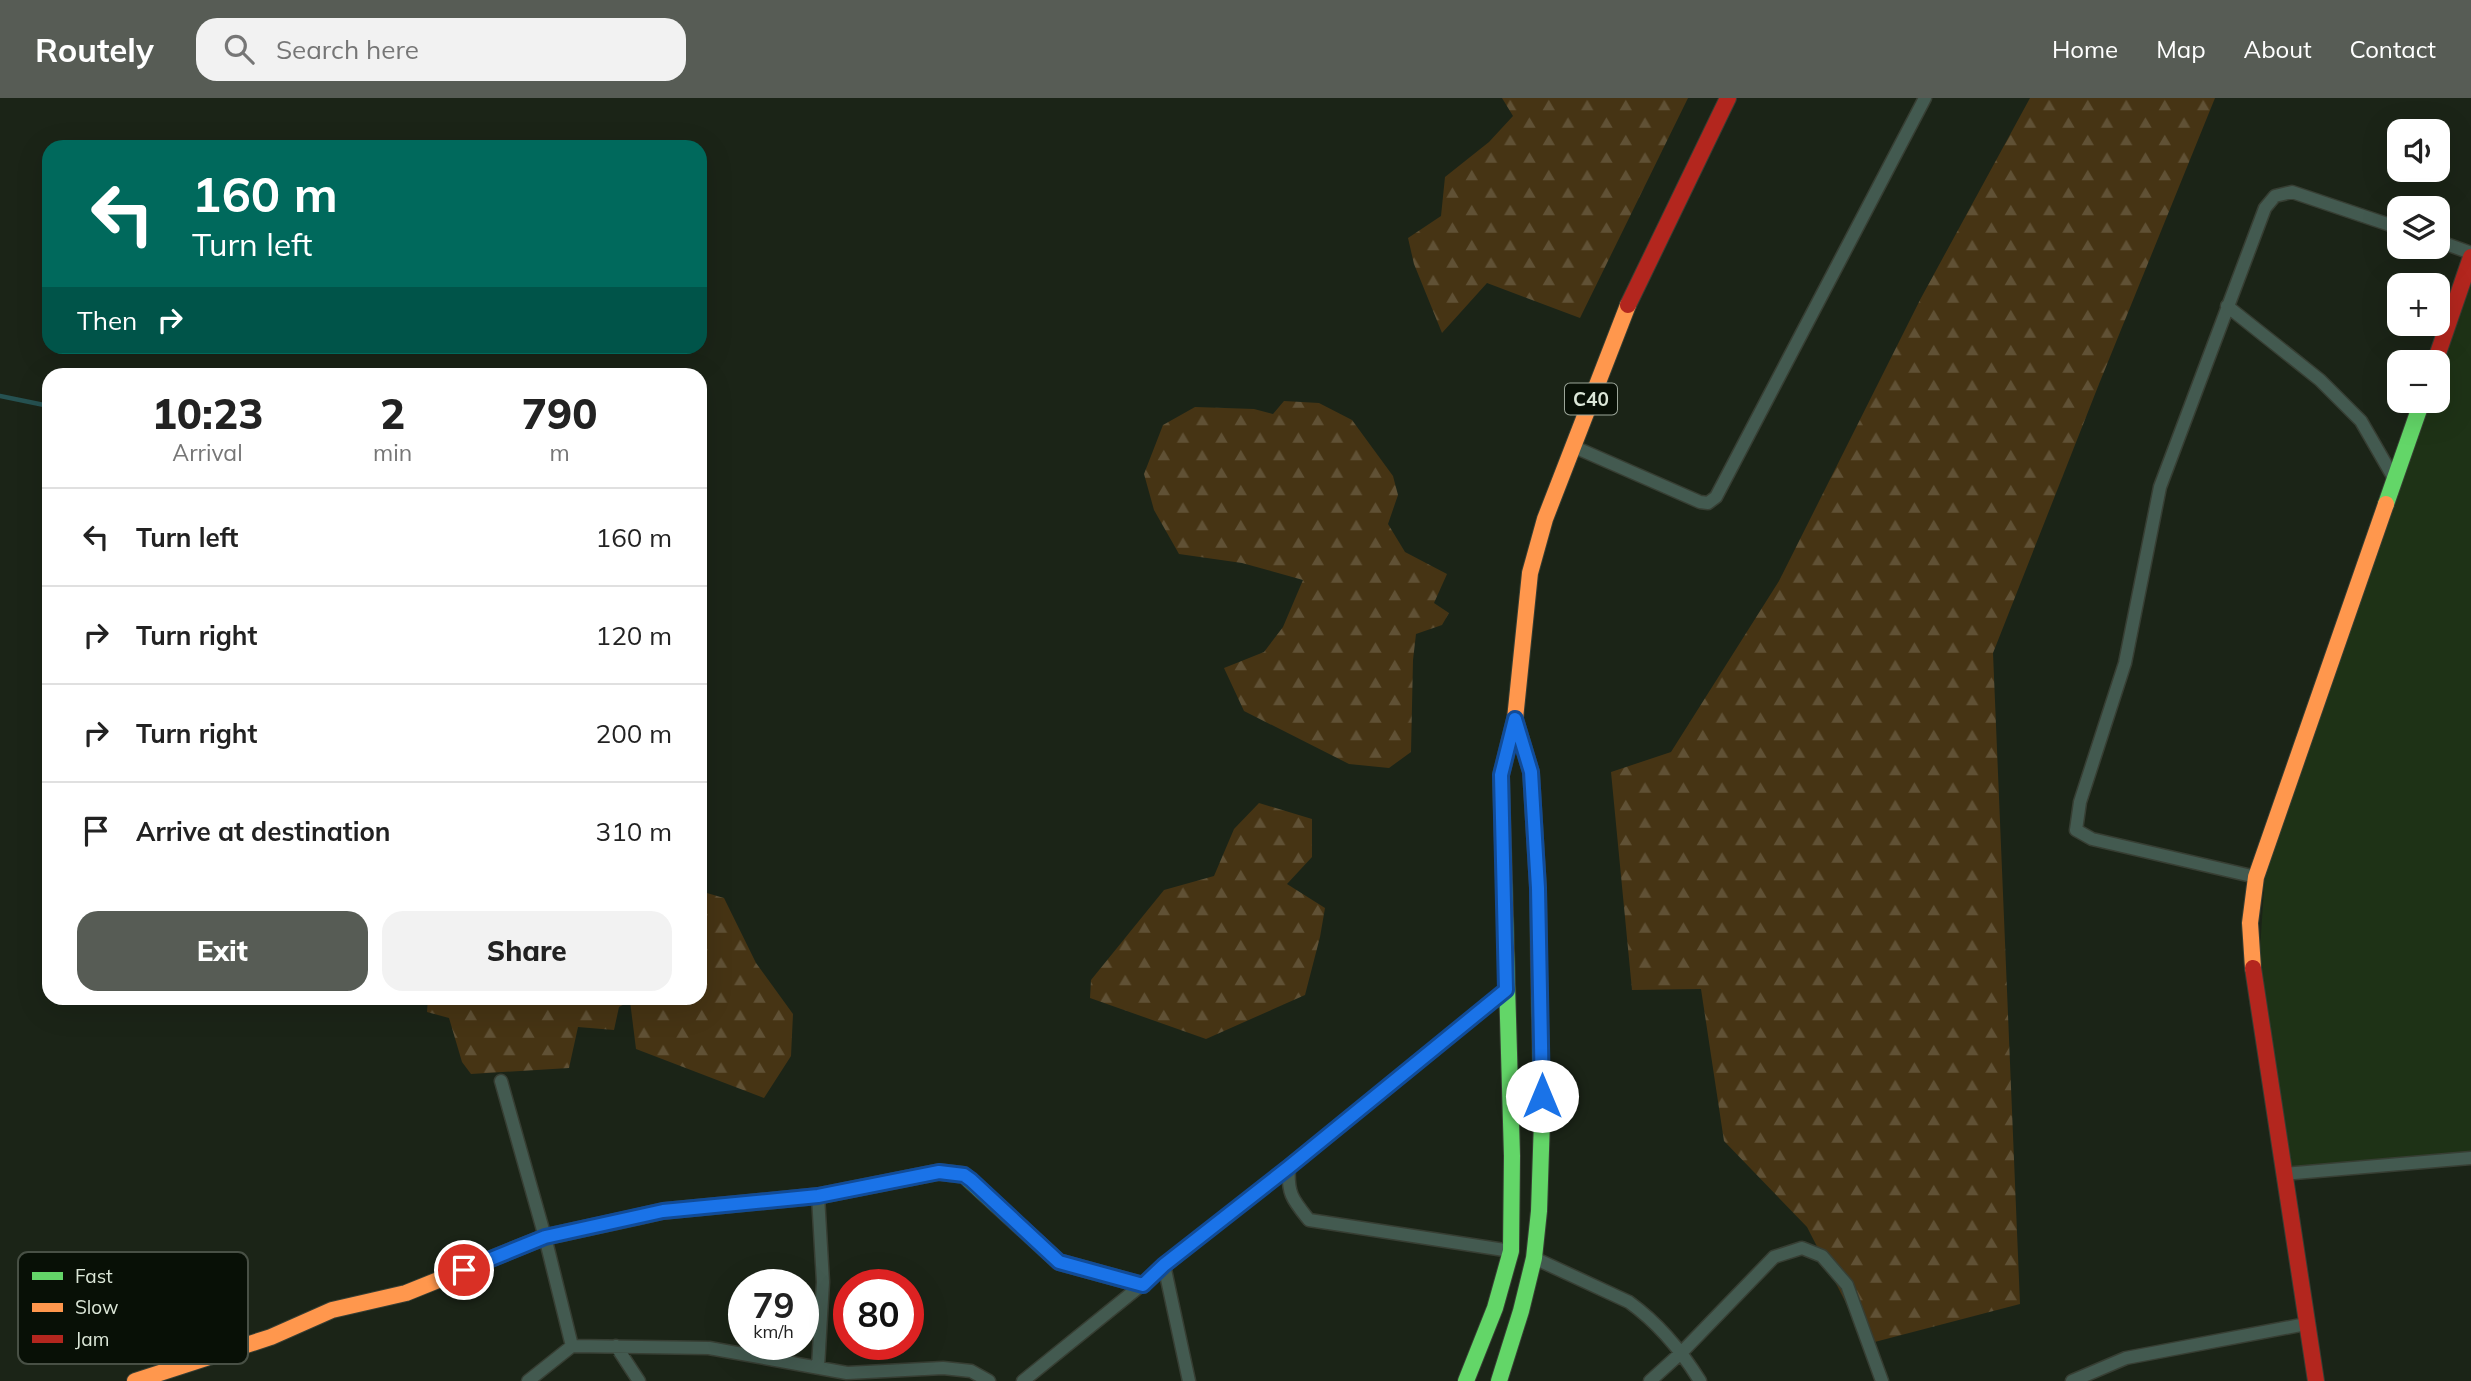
<!DOCTYPE html>
<html lang="en">
<head>
<meta charset="utf-8">
<style>
	:root { --surface:#fff; --page:#f2f2f2; --text:#222; --muted:#767676; --line:#e0e0e0; --accent:#575c55 }
	body { margin:0; font-family:Mulish,sans-serif; background:var(--page); color:var(--text); height:100vh; display:flex; flex-direction:column; font-size:26px; white-space:nowrap }
	* { box-sizing:border-box; margin:0 }
	p { font-size:23px; color:var(--muted) }
	.icon { flex:none; width:38px; height:38px; fill:none; stroke:currentColor; stroke-width:2; stroke-linecap:round; stroke-linejoin:round }
	.map { position:relative; flex:1; overflow:hidden }
	.panel { position:absolute; left:42px; top:270px; width:665px; height:637px; display:flex; flex-direction:column; background:var(--surface); border-radius:21px; box-shadow:0 7px 28px #0002 }
	.panel>* { flex:none }
	.top-card { position:absolute; left:42px; top:42px; width:665px; height:214px; border-radius:21px; box-shadow:0 7px 28px #0002; background:#00695c; color:#fff; overflow:hidden }
	.buttons { position:absolute; left:2387px; top:21px; display:grid; gap:14px }
	.buttons a { display:grid; place-items:center; width:63px; height:63px; border-radius:14px; background:var(--surface); box-shadow:0 7px 28px #0002; font-size:35px }
	.speed { position:absolute; left:728px; top:1171px; display:flex; gap:14px; font-size:35px; font-weight:700; text-align:center }
	.speed>* { display:grid; place-content:center; width:91px; height:91px; border-radius:50%; background:var(--surface); box-shadow:0 7px 28px #0002; line-height:1 }
	.speed small { font-size:18px; font-weight:400 }
	.speed .limit { border:10px solid #d22; background:#fff; color:#111 }
	.pin { position:absolute; display:grid; place-items:center; width:60px; height:60px; color:#fff; margin:-30px; border:4px solid #fff; border-radius:50%; box-shadow:0 2px 7px #0007 }
	.me { position:absolute; width:77px; margin:-38px; rotate:0deg; stroke-linejoin:round; filter:drop-shadow(0 0 5px #0008) }
	.turn { display:flex; align-items:center; gap:24px; height:147px; padding:0 35px; font-size:32px }
	.turn .icon { width:91px; height:91px; stroke-width:2.5 }
	.turn b { display:block; font-size:49px; line-height:60px }
	.then { display:flex; align-items:center; height:66px; padding:0 35px; background:#0003; gap:14px; font-size:26px }
	.eta { display:flex; justify-content:space-evenly; align-items:center; height:119px; text-align:center }
	.eta b { font-size:42px; font-weight:800; line-height:49px }
	.action { display:flex; gap:14px; margin-top:auto; padding:14px 35px }
	.action a { flex:1; height:80px; border-radius:21px; background:var(--accent); color:#fff; font-size:28px; font-weight:800; line-height:80px; text-align:center }
	.action a+a { background:var(--page); color:var(--text) }
	ul { padding:0; list-style:none }
	li { display:flex; align-items:center; gap:21px; height:98px; padding:0 35px; border-top:2px solid var(--line) }
	li div { flex:1 }
	li b { display:block; font-size:26px }
	li em { font-style:normal }
	header { display:flex; align-items:center; gap:42px; box-sizing:border-box; height:98px; padding:0 35px; background:var(--accent); color:#fff }
	header strong { font-size:33px }
	nav { display:flex; gap:38px; margin-inline-start:auto; font-size:24px }
	.search { width:490px; height:63px; background:var(--page); display:flex; align-items:center; gap:18px; box-sizing:border-box; padding:0 24px; border-radius:21px; color:var(--muted); font-size:26px }
	.map>svg:first-child { display:block }
</style>
</head>
<body>
<header>
<strong>Routely</strong>
<div class="search"><svg class="icon" aria-label="search" viewBox="0 0 24 24"><circle cx="10" cy="10" r="6"/><path d="M15 15l6 6"/></svg>Search here</div>
<nav><a>Home</a><a>Map</a><a>About</a><a>Contact</a></nav>
</header>
<div class="map">
<svg width="2471" height="1283" viewBox="0 0 2471 1283">
	<defs>
		<pattern id="forest-firs" width="22" height="20" patternUnits="userSpaceOnUse" patternTransform="scale(1.75)"><rect width="22" height="20" fill="#463414"/><path d="M5 1l3.5 6h-7zM16 11l3.5 6h-7z" fill="#605135"/></pattern>
	</defs>
	<rect width="100%" height="100%" fill="#1b2417"/>
	<path fill="#1e3216" d="M2471,174V1056L2287,1071L2259,866L2265,776L2425,303H2438V266Z"/>
	<path fill="url(#forest-firs)" d="M1502,0H1688L1580,220L1487,185L1442,235L1414,166L1408,140L1441,118L1445,79L1489,44L1513,18Z
		M2030,0H2215L2099,286L1993,555L2020,1206L1867,1246L1807,1129L1724,1043L1701,891L1632,892L1611,674L1671,654L1779,483L1921,200Z
		M1284,303L1319,305L1352,322L1393,378L1398,397L1388,426L1405,454L1447,476L1434,505L1449,515L1442,527L1416,536L1413,562L1411,654L1389,670L1349,666L1244,613L1224,570L1264,554L1283,529L1303,482L1242,465L1179,456L1154,412L1144,376L1163,327L1195,309L1254,311L1273,316Z
		M1259,705L1312,721V759L1287,786L1325,810L1320,839L1305,897L1206,941L1090,900L1091,882L1164,792L1214,778L1234,731Z
		M700,793L724,800L756,865L793,916L791,958L764,1000L636,951L630,903L619,909L614,932L578,929L569,970L471,976L462,964L449,920L427,914L428,900H700Z"/>
	<g fill="none" stroke-linecap="round" stroke-linejoin="round">
		<path stroke="#265252" stroke-width="4.5" d="M0,298L49,308"/>
		<defs>
			<path id="street" d="M2438,143L2471,155
				M2227,208L2320,282L2361,323L2395,382
				M1572,348L1700,404L1708,405L1716,399L1925,0
				M2256,779L2092,741L2076,732L2080,704L2125,565L2160,389L2265,110L2275,98L2292,94L2399,130
				M501,983L545,1139L572,1248L709,1250L847,1275L943,1270L971,1273L989,1283
				M1289,1069C1287,1096 1293,1102 1309,1122L1511,1153
				M2284,1076L2471,1060
				M818,1098L823,1184L818,1269
				M1534,1160L1629,1204C1658,1225 1681,1252 1700,1283
				M1164,1167L1189,1283
				M616,1248L639,1283
				M528,1283L572,1248
				M1023,1283L1506,892
				M1650,1283L1682,1254L1774,1159L1802,1150L1822,1158L1847,1187L1882,1283
				M2072,1283L2126,1260L2306,1226"/>
			<path id="fast" d="M2386,406L2422,303
				M637,1119L663,1113L818,1098L939,1074L964,1077L1059,1164L1143,1187
				M1466,1283L1495,1210L1511,1153L1512,1058L1502,714
				M1499,1283L1521,1213L1534,1160L1539,1113L1542,1022L1539,872"/>
			<path id="slow" d="M1502,714L1501,677L1515,621L1530,475L1545,421L1628,207
				M2253,870L2250,825L2256,779L2386,406
				M135,1283L271,1239L332,1212L406,1195L545,1139L637,1119"/>
			<path id="jam" d="M1628,207L1728,0
				M2435,264L2471,159
				M1515,621L1531,674L1538,790L1539,872
				M2253,870L2316,1283"/>
		</defs>
		<use href="#street" stroke="#373e33" stroke-width="15"/>
		<use href="#fast" stroke="#373e33" stroke-width="18"/>
		<use href="#slow" stroke="#373e33" stroke-width="18"/>
		<use href="#jam" stroke="#373e33" stroke-width="18"/>
		<use href="#street" stroke="#435a50" stroke-width="12"/>
		<use href="#fast" stroke="#63d668" stroke-width="16"/>
		<use href="#slow" stroke="#ff974d" stroke-width="16"/>
		<use href="#jam" stroke="#b3261e" stroke-width="16"/>
	</g>
	<g fill="none" stroke-linecap="round" stroke-linejoin="round">
		<defs>
			<path id="route" d="M464,1172L545,1139L663,1113L818,1098L939,1074L964,1077L971,1082L1059,1164L1143,1187L1164,1167L1289,1069L1506,892L1501,677L1515,621L1531,674L1538,790L1542,998"/>
		</defs>
		<use href="#route" stroke="#114b97" stroke-width="18"/>
		<use href="#route" stroke="#1a73e8" stroke-width="12"/>
	</g>
	<g text-anchor="middle" stroke-width="6" stroke-linejoin="round" paint-order="stroke">
		<rect fill="#081006" stroke="#9ca699" stroke-width="2" x="1565" y="285.5" width="52" height="31" rx="5"/>
		<g font-size="19" font-weight="bold" fill="#dce7d8">
			<text x="1591" y="308">C40</text>
		</g>
	</g>
	<rect x="18" y="1154" width="230" height="112" rx="10" fill="#081006" stroke="#485045" stroke-width="2"/>
	<rect x="32" y="1174" width="31" height="8" fill="#63d668"/>
	<rect x="32" y="1205" width="31" height="9" fill="#ff974d"/>
	<rect x="32" y="1237" width="31" height="8" fill="#b3261e"/>
	<g font-size="19" fill="#dce7d8">
		<text x="75" y="1185">Fast</text>
		<text x="75" y="1216">Slow</text>
		<text x="75" y="1248">Jam</text>
	</g>
</svg>
<div class="buttons">
<a><svg class="icon" aria-label="sound" viewBox="0 0 24 24"><path d="M4 9h4l5-4v14l-5-4H4zM17 9q2 3 0 6"/></svg></a>
<a><svg class="icon" aria-label="layers" viewBox="0 0 24 24"><path d="M12 4l9 5-9 5-9-5zM3 14l9 5 9-5"/></svg></a>
<a>+</a>
<a>−</a>
</div>
<div class="speed"><div>79<small>km/h</small></div><div class="limit">80</div></div>
<div class="pin" style="left:464px;top:1172px;background:#d93025"><svg class="icon" aria-label="arrive" viewBox="0 0 24 24"><path d="M6 21V4h12l-3 4 3 4H6"/></svg></div>
<svg class="me" style="left:1542px;top:998px" viewBox="-20 -20 40 40"><circle r="19" fill="#fff"/><path d="M0-13L10 11 0 6-10 11z" fill="#1a73e8"/></svg>
<div class="top-card">
<div class="turn"><svg class="icon" aria-label="left" viewBox="0 0 24 24"><path d="M17 20v-9H6M10 6l-5 5 5 5"/></svg><div><b>160 m</b>Turn left</div></div>
<div class="then">Then<svg class="icon" aria-label="right" viewBox="0 0 24 24"><path d="M7 20v-9h11M14 6l5 5-5 5"/></svg></div>
</div>
<section class="panel">
<div class="eta">
<div><b>10:23</b><p>Arrival</p></div>
<div><b>2</b><p>min</p></div>
<div><b>790</b><p>m</p></div>
</div>
<ul>
<li><svg class="icon" aria-label="left" viewBox="0 0 24 24"><path d="M17 20v-9H6M10 6l-5 5 5 5"/></svg><div><b>Turn left</b></div><em>160 m</em></li>
<li><svg class="icon" aria-label="right" viewBox="0 0 24 24"><path d="M7 20v-9h11M14 6l5 5-5 5"/></svg><div><b>Turn right</b></div><em>120 m</em></li>
<li><svg class="icon" aria-label="right" viewBox="0 0 24 24"><path d="M7 20v-9h11M14 6l5 5-5 5"/></svg><div><b>Turn right</b></div><em>200 m</em></li>
<li><svg class="icon" aria-label="arrive" viewBox="0 0 24 24"><path d="M6 21V4h12l-3 4 3 4H6"/></svg><div><b>Arrive at destination</b></div><em>310 m</em></li>
</ul>
<div class="action"><a>Exit</a><a>Share</a></div>
</section>
</div>
</body>
</html>
